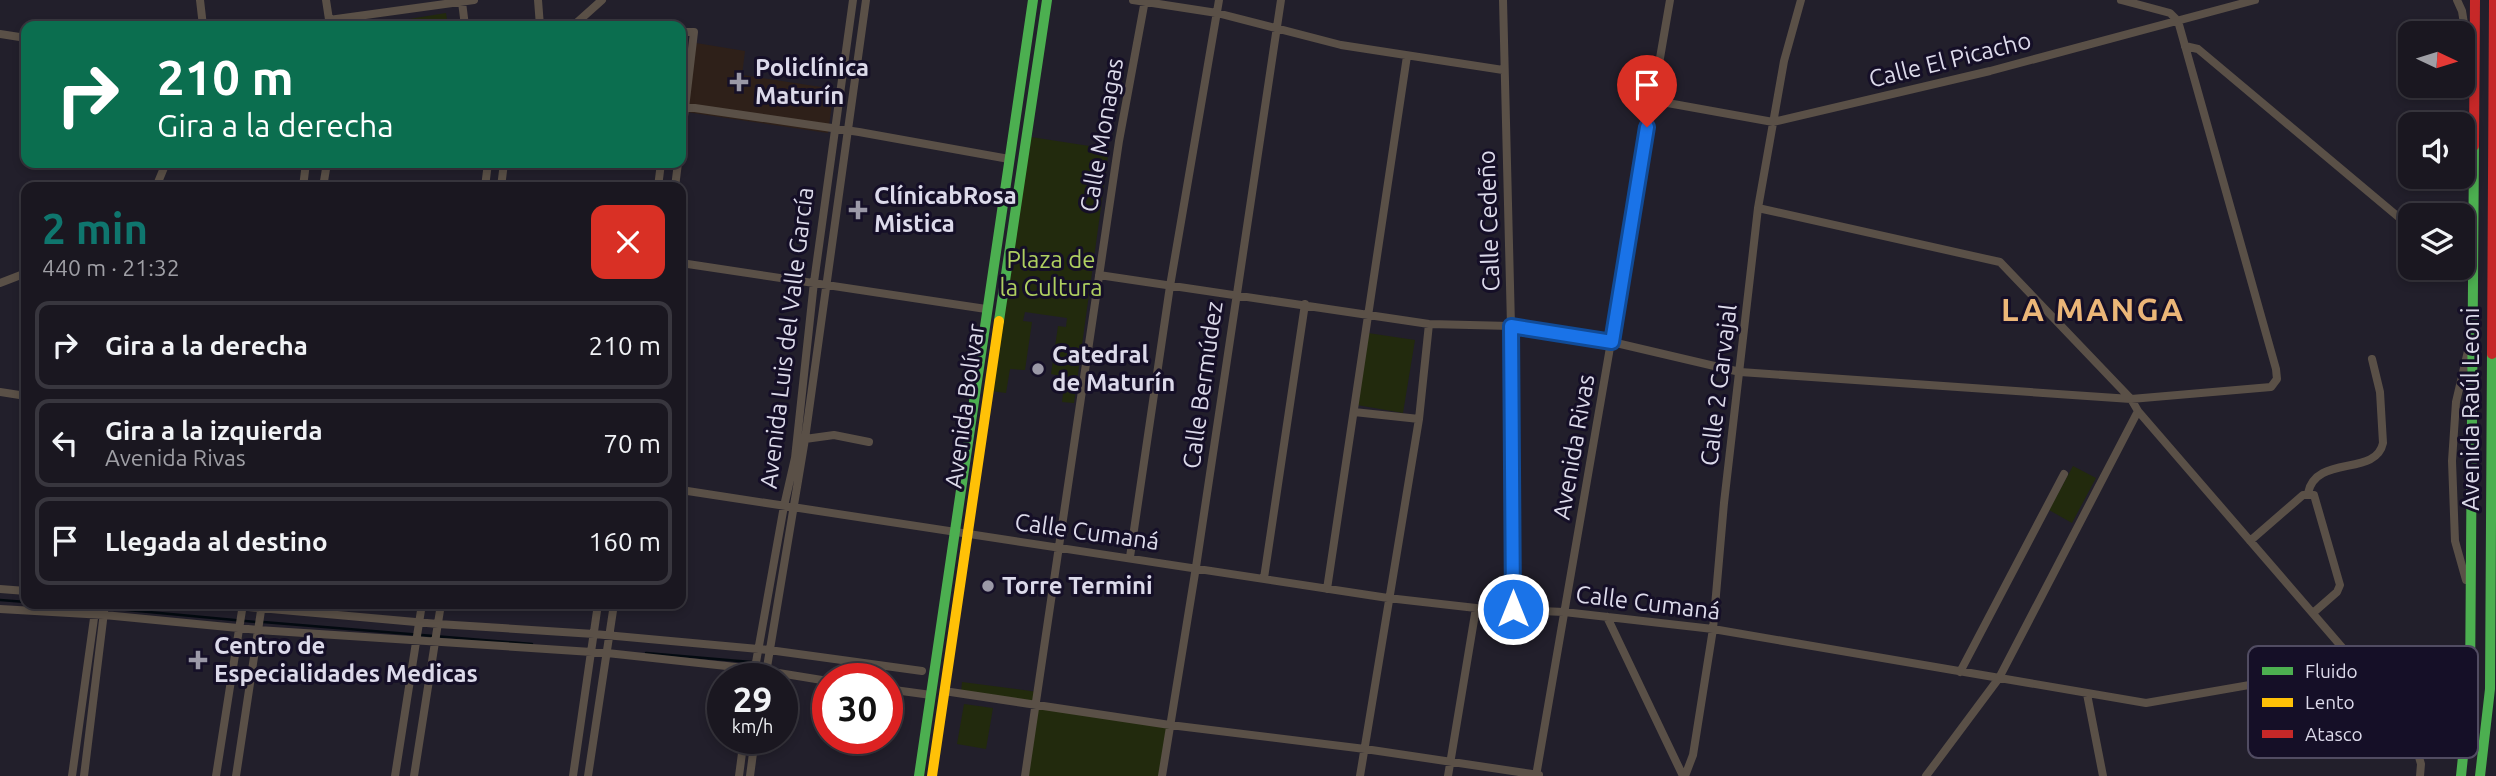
<!DOCTYPE html>
<html lang="es">
<head>
<meta charset="utf-8">
<style>
	:root { --surface:#1a1720; --page:#27242d; --text:#f1f3f6; --muted:#9f9fa5; --line:#38363e; --accent:#0f766e }
	body { margin:0; font-family:Ubuntu,sans-serif; background:var(--page); color:var(--text); height:100vh; display:flex; flex-direction:column; font-size:26px; white-space:nowrap }
	* { box-sizing:border-box; margin:0 }
	p { font-size:23px; color:var(--muted) }
	.icon { flex:none; width:38px; height:38px; fill:none; stroke:currentColor; stroke-width:2; stroke-linecap:round; stroke-linejoin:round }
	.map { position:relative; flex:1; overflow:hidden }
	.sheet { position:absolute; left:21px; top:182px; width:665px; height:427px; display:flex; flex-direction:column; background:var(--surface); border-radius:14px; box-shadow:0 4px 10px #0003,0 0 0 2px var(--line) }
	.sheet>* { flex:none }
	.top-card { position:absolute; left:21px; top:21px; width:665px; height:147px; border-radius:14px; box-shadow:0 4px 10px #0003,0 0 0 2px var(--line); background:#0b6e4f; color:#fff; overflow:hidden }
	.needle { width:46px; rotate:94deg }
	.fabs { position:absolute; left:2398px; top:21px; display:grid; gap:14px }
	.fabs a { display:grid; place-items:center; width:77px; height:77px; border-radius:14px; background:var(--surface); box-shadow:0 4px 10px #0003,0 0 0 2px var(--line); font-size:35px }
	.speed { position:absolute; left:707px; top:663px; display:flex; gap:14px; font-size:35px; font-weight:700; text-align:center }
	.speed>* { display:grid; place-content:center; width:91px; height:91px; border-radius:50%; background:var(--surface); box-shadow:0 4px 10px #0003,0 0 0 2px var(--line); line-height:1 }
	.speed small { font-size:18px; font-weight:400 }
	.speed .limit { border:10px solid #d22; background:#fff; color:#111 }
	.pin { position:absolute; display:grid; place-items:center; width:60px; height:60px; color:#fff; margin:-72px -30px; border-radius:50% 50% 50% 0; rotate:-45deg; box-shadow:0 0 7px #0007 }
	.pin .icon { rotate:45deg }
	.me { position:absolute; width:77px; margin:-38px; rotate:0deg; stroke-linejoin:round; filter:drop-shadow(0 0 5px #0008) }
	.turn { display:flex; align-items:center; gap:24px; height:147px; padding:0 21px; font-size:32px }
	.turn .icon { width:91px; height:91px; stroke-width:2.5 }
	.turn b { display:block; font-size:49px; line-height:60px }
	.round { display:grid; place-items:center; flex:none; width:74px; height:74px; border-radius:14px; background:var(--page) }
	.summary { display:flex; align-items:center; justify-content:space-between; height:119px; padding:0 21px }
	h1 { font-size:42px; font-weight:700; line-height:52px; color:var(--accent) }
	ul { padding:0; list-style:none }
	li { display:flex; align-items:center; gap:21px; height:88px; margin:0 14px 10px; padding:0 7px; border:4px solid var(--line); border-radius:14px }
	li div { flex:1 }
	li b { display:block; font-size:26px }
	li em { font-style:normal }
	.map>svg:first-child { display:block }
</style>
</head>
<body>
<div class="map">
<svg width="2496" height="776" viewBox="0 0 2496 776">
	<rect width="100%" height="100%" fill="#221f2b"/>
	<path fill="#2e2019" d="M696,43L745,51L742,75L834,89L828,133L686,112Z"/>
	<path fill="#222a0d" d="M446,13L448,26H398L397,21Z
		M1031,137L1109,149L1074,403L1062,402L1065,377L1051,374L1058,326L1066,327L1067,318L1025,312L1023,321L1032,322L1025,370L1010,369L1006,393L991,391Z
		M1368,333L1415,340L1403,413L1357,405Z
		M2073,466L2096,478L2072,523L2049,510Z
		M962,682L1038,692L1037,703L1170,725L1162,776H1025L1036,703L961,693Z
		M964,704L993,708L986,749L957,744Z"/>
	<g fill="none" stroke-linecap="round" stroke-linejoin="round">
		<path stroke="#030a10" stroke-width="2.5" d="M0,600L26,602
			M59,604L92,606
			M106,608L256,622
			M263,622L532,644
			M646,653L751,662"/>
		<path stroke="#5a5047" stroke-width="8" d="M200,0L203,26
			M326,0L330,26
			M538,0L540,26
			M1133,0L1217,13L1341,45L1503,70
			M1503,0L1511,326L1513,609
			M2457,0L2462,11L2469,55
			M462,2L465,26
			M329,20L474,0
			M573,26L602,0
			M681,32H694L681,142
			M0,34L26,38
			M2185,46L2198,49L2402,220
			M1651,100L1773,122L1990,71L2255,0
			M681,106L859,132L1009,159
			M156,187L166,163
			M303,187L306,163
			M323,187L327,163
			M485,187L488,163
			M501,187L504,163
			M658,187L661,163
			M675,187L678,163
			M1758,208L2000,262L2131,399L2138,411L2410,726L2421,764L2420,776
			M681,263L986,309
			M1099,275L1429,324L1511,326L1612,342L1740,372L2131,399L2271,387L2277,379L2276,369L2178,21L2170,13L2121,0
			M0,283L26,273
			M0,392L26,396
			M1354,412L1419,419
			M805,439L834,435L869,442
			M681,490L1388,598L1476,608L1564,612L1713,629L2146,703L2358,666
			M2308,493C2316,454 2376,477 2383,443L2380,392L2372,359
			M2250,541L2303,495H2314L2340,585L2337,592L2313,613
			M1130,557L1170,286L1219,0
			M1264,578L1305,304
			M2466,580L2455,541L2452,461L2456,402L2468,351
			M0,589L26,591
			M1327,589L1407,56
			M215,604L438,624L594,634L769,650L922,671
			M0,609L104,615L258,630L607,653L754,669L828,681
			M1607,617L1683,776
			M1960,672L2064,474
			M753,679L784,506L795,458L814,282L853,0
			M765,679L805,439L866,0
			M887,689L931,695
			M944,691L1170,725L1365,749L1539,775
			M2087,694L2103,776
			M72,776L96,604
			M84,776L105,604
			M216,776L243,604
			M236,776L262,604
			M395,776L422,604
			M414,776L441,604
			M573,776L598,604
			M588,776L614,604
			M739,776L744,738
			M750,776L755,738
			M1025,776L1119,141L1145,0
			M1162,776L1196,567L1281,0
			M1360,776L1419,419L1429,324
			M1448,776L1476,608
			M1536,776L1670,0
			M1685,776L1693,755L1713,629L1724,503L1758,208L1784,61L1801,0
			M1926,776L1999,678L2138,411"/>
		<path stroke="#4caf50" stroke-width="10" d="M999,321L1047,0
			M919,776L1033,0
			M2461,776L2470,689L2474,146
			M2480,776L2490,689L2492,354"/>
		<path stroke="#ffc107" stroke-width="10" d="M932,776L999,321"/>
		<path stroke="#c62828" stroke-width="10" d="M2474,146L2475,0
			M2492,354L2494,0"/>
	</g>
	<g fill="none" stroke-linecap="round" stroke-linejoin="round">
		<defs>
			<path id="route" d="M1513,609L1511,326L1612,342L1647,127"/>
		</defs>
		<use href="#route" stroke="#114b97" stroke-width="18"/>
		<use href="#route" stroke="#1a73e8" stroke-width="12"/>
	</g>
	<g fill="#9b99a7" stroke="#150f27" stroke-width="2.5">
		<path d="M735.5 71.5h7v7h7v7h-7v7h-7v-7h-7v-7h7z"/>
		<path d="M854.5 199.5h7v7h7v7h-7v7h-7v-7h-7v-7h7z"/>
		<circle cx="1038" cy="369" r="7"/>
		<circle cx="988" cy="586" r="7"/>
		<path d="M194.5 649.5h7v7h7v7h-7v7h-7v-7h-7v-7h7z"/>
	</g>
	<g text-anchor="middle" stroke-width="6" stroke-linejoin="round" paint-order="stroke">
		<g font-size="24" fill="#dcdaea" stroke="#150f27">
			<text transform="translate(1950 60) rotate(-14)" y="8">Calle El Picacho</text>
			<text transform="translate(1102 135) rotate(-80)" y="8">Calle Monagas</text>
			<text transform="translate(1489 221) rotate(-92)" y="8">Calle Cedeño</text>
			<text transform="translate(787 338) rotate(-83)" y="8">Avenida Luis del Valle García</text>
			<text transform="translate(1203 385) rotate(-82)" y="8">Calle Bermúdez</text>
			<text transform="translate(1719 385) rotate(-83)" y="8">Calle 2 Carvajal</text>
			<text transform="translate(965 406) rotate(-82)" y="8">Avenida Bolívar</text>
			<text transform="translate(2471 409) rotate(-90)" y="8">Avenida Raúl Leoni</text>
			<text transform="translate(1574 447) rotate(-80)" y="8">Avenida Rivas</text>
			<text transform="translate(1087 532) rotate(8)" y="8">Calle Cumaná</text>
			<text transform="translate(1648 603) rotate(7)" y="8">Calle Cumaná</text>
		</g>
		<g font-size="24" font-weight="bold" fill="#dcdaea" stroke="#150f27" text-anchor="start">
			<text x="755" y="76">Policlínica<tspan x="755" dy="28">Maturín</tspan></text>
			<text x="874" y="204">ClínicabRosa<tspan x="874" dy="28">Mistica</tspan></text>
			<text x="1052" y="363">Catedral<tspan x="1052" dy="28">de Maturín</tspan></text>
			<text x="1002" y="594">Torre Termini</text>
			<text x="214" y="654">Centro de<tspan x="214" dy="28">Especialidades Medicas</tspan></text>
		</g>
		<g font-size="24" fill="#afcf60" stroke="#150f27">
			<text x="1051" y="268">Plaza de<tspan x="1051" dy="28">la Cultura</tspan></text>
		</g>
		<g font-size="32" font-weight="bold" letter-spacing="2" fill="#ebb678" stroke="#150f27">
			<text x="2093" y="321">LA MANGA</text>
		</g>
	</g>
	<rect x="2248" y="646" width="230" height="112" rx="10" fill="#150f27" stroke="#514c62" stroke-width="2"/>
	<rect x="2262" y="667" width="31" height="8" fill="#4caf50"/>
	<rect x="2262" y="698" width="31" height="9" fill="#ffc107"/>
	<rect x="2262" y="730" width="31" height="8" fill="#c62828"/>
	<g font-size="19" fill="#dcdaea">
		<text x="2305" y="678">Fluido</text>
		<text x="2305" y="709">Lento</text>
		<text x="2305" y="741">Atasco</text>
	</g>
</svg>
<div class="fabs">
<a><svg class="needle" viewBox="-14 -14 28 28"><path d="M0-13l5 13h-10z" fill="#e53935"/><path d="M0 13l5-13h-10z" fill="#9f9fa5"/></svg></a>
<a><svg class="icon" aria-label="sound" viewBox="0 0 24 24"><path d="M4 9h4l5-4v14l-5-4H4zM17 9q2 3 0 6"/></svg></a>
<a><svg class="icon" aria-label="layers" viewBox="0 0 24 24"><path d="M12 4l9 5-9 5-9-5zM3 14l9 5 9-5"/></svg></a>
</div>
<div class="speed"><div>29<small>km/h</small></div><div class="limit">30</div></div>
<div class="pin" style="left:1647px;top:127px;background:#d93025"><svg class="icon" aria-label="arrive" viewBox="0 0 24 24"><path d="M6 21V4h12l-3 4 3 4H6"/></svg></div>
<svg class="me" style="left:1513px;top:609px" viewBox="-20 -20 40 40"><circle r="17" fill="#1a73e8" stroke="#fff" stroke-width="3"/><path d="M0-11L8 9 0 5-8 9z" fill="#fff"/></svg>
<div class="top-card">
<div class="turn"><svg class="icon" aria-label="right" viewBox="0 0 24 24"><path d="M7 20v-9h11M14 6l5 5-5 5"/></svg><div><b>210 m</b>Gira a la derecha</div></div>
</div>
<section class="sheet">
<div class="summary"><div><h1>2 min</h1><p>440 m · 21:32</p></div><a class="round" style="background:#d93025;color:#fff"><svg class="icon" aria-label="close" viewBox="0 0 24 24"><path d="M6 6l12 12M18 6L6 18"/></svg></a></div>
<ul>
<li><svg class="icon" aria-label="right" viewBox="0 0 24 24"><path d="M7 20v-9h11M14 6l5 5-5 5"/></svg><div><b>Gira a la derecha</b></div><em>210 m</em></li>
<li><svg class="icon" aria-label="left" viewBox="0 0 24 24"><path d="M17 20v-9H6M10 6l-5 5 5 5"/></svg><div><b>Gira a la izquierda</b><p>Avenida Rivas</p></div><em>70 m</em></li>
<li><svg class="icon" aria-label="arrive" viewBox="0 0 24 24"><path d="M6 21V4h12l-3 4 3 4H6"/></svg><div><b>Llegada al destino</b></div><em>160 m</em></li>
</ul>
</section>
</div>
</body>
</html>
